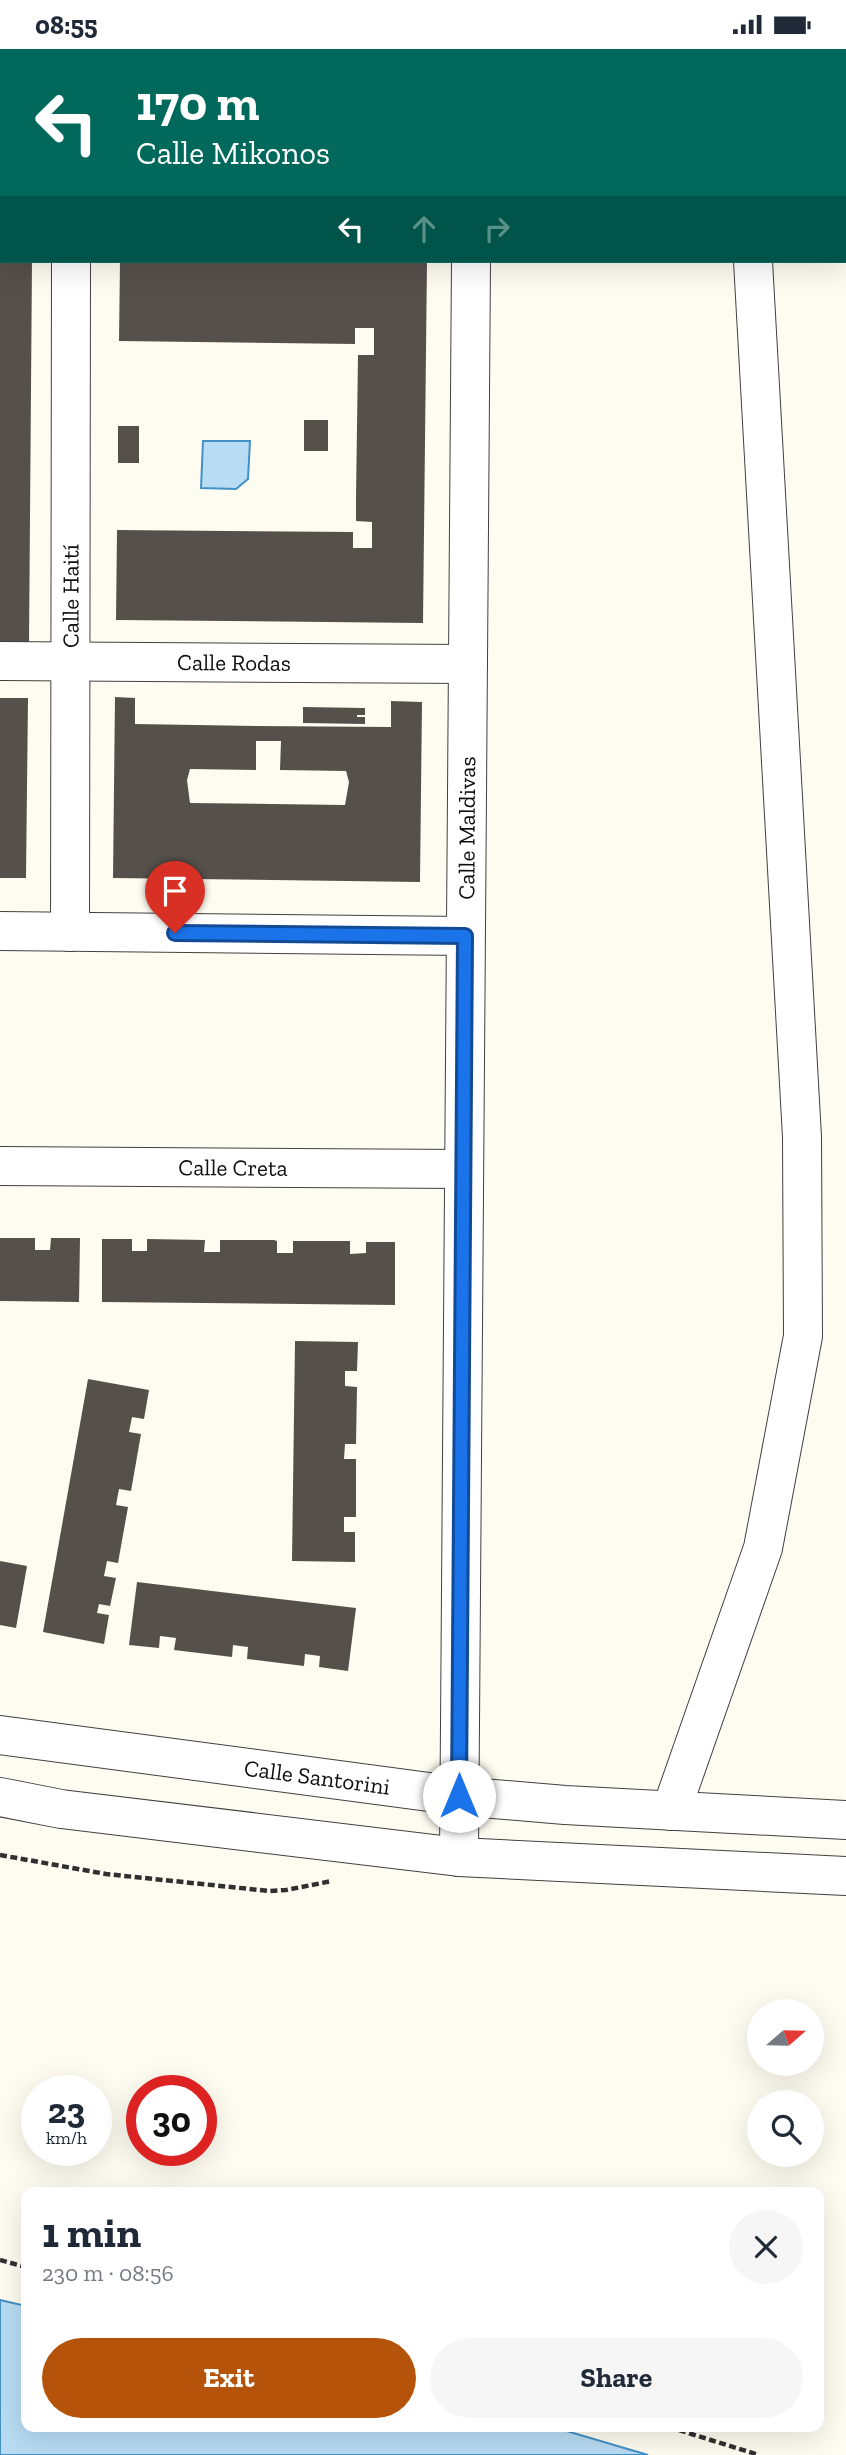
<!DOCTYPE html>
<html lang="en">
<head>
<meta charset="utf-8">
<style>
	:root { --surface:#fff; --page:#f6f6f7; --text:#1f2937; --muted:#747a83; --accent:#b45309 }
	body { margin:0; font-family:"Zilla Slab",serif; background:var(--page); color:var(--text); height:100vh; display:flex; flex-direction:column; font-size:26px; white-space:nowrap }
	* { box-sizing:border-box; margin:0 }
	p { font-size:23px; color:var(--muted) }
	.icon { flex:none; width:38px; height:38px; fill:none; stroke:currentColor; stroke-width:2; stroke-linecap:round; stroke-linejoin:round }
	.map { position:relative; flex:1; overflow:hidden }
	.sheet { position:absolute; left:21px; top:2138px; width:803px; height:245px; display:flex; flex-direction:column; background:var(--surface); border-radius:14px; box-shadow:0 7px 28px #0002 }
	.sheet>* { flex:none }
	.top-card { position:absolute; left:0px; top:0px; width:847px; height:214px; box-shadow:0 7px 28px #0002; background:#00695c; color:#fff; overflow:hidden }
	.needle { width:46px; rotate:70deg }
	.controls { position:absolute; left:747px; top:1950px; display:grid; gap:14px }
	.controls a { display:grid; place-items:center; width:77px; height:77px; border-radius:50%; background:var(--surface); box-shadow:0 7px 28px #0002; font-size:35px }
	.speed { position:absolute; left:21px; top:2026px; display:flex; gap:14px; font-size:35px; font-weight:700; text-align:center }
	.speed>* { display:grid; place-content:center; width:91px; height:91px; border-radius:50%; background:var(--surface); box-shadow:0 7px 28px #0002; line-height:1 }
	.speed small { font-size:18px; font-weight:400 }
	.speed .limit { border:10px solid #d22; background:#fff; color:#111 }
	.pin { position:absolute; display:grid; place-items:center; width:60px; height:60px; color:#fff; margin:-72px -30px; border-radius:50% 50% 50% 0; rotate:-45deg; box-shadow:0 0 7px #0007 }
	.pin .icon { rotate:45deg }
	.me { position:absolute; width:77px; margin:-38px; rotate:0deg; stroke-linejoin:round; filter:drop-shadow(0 0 5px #0008) }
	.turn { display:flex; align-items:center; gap:24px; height:147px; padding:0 21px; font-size:32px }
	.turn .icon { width:91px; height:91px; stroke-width:2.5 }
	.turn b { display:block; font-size:49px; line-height:60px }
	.lanes { display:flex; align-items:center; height:66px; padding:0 21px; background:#0003; justify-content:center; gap:35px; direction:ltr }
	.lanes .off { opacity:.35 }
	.round { display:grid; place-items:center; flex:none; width:74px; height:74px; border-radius:37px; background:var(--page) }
	.overview { display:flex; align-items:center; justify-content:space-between; height:119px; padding:0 21px }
	h1 { font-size:42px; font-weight:800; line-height:52px }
	.action { display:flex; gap:14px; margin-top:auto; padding:14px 21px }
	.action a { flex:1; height:80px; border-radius:42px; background:var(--accent); color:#fff; font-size:28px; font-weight:800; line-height:80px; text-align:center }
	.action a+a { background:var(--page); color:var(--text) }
	.status { display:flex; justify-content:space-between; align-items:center; height:49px; padding:0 35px; background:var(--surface); direction:ltr }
	.status svg { height:19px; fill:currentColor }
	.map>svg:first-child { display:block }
</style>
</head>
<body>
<div class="status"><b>08:55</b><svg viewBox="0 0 49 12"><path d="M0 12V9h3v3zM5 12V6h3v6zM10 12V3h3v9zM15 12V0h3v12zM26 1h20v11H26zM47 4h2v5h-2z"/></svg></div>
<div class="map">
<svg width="846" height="2406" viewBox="0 0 846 2406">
	<rect width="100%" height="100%" fill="#fefcf0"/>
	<path fill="#b8dcf3" stroke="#4290c6" stroke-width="2" d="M203,392H250L248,430L236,440L201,439Z
		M0,2251L26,2257V2378H553L648,2406H0Z"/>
	<path fill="#56504b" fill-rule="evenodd" d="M0,212H32L29,596H0Z
		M120,212H427L423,574L116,571L117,481L353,483V499H372V473L356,472V449L358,306H374V279H355V295L119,292Z
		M304,371H328V402H304Z
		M118,377H139V414H118Z
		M115,648L135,649V675L256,677L391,678V652L422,653L420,833L113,829ZM256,692H281L280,721L346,722L349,733L345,756L190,754L187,731L190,720L256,721Z
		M0,649H28L26,829H0Z
		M303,658L365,659V666H357V668H365V675L303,674Z
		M0,1189H35V1201H50L51,1189H80L79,1253L0,1252Z
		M102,1190H132V1202H147V1190L205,1191L204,1203H220V1191H274L277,1192V1204H293V1192H350V1205L366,1204V1193H395V1256L102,1253Z
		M295,1292L358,1293L357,1322H345V1337L357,1338L356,1395H345L344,1410H356V1468H344V1483H355V1513L292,1512Z
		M88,1330L149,1341L144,1370L132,1368L129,1383L141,1385L131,1442L119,1440L116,1456L128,1458L118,1514L107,1512L104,1527L116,1529L110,1557L99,1555L97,1564L109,1566L104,1595L43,1583Z
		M0,1512L27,1517L16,1579L0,1576Z
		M137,1533L356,1559L348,1622L319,1618L320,1607L305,1605L304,1617L247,1610L248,1598L240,1597L233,1596L232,1608L174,1601L176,1589L160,1587L159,1599L129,1596Z"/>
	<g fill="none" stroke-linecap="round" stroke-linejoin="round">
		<defs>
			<g id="minor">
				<path d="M741,0V2"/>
				<path d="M71,2V0"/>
				<path d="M472,2V0"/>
				<path d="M0,144H2"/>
				<path id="s1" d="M0,612L468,615"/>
				<path d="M0,882L465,887"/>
				<path id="s2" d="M70,883L71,212"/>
				<path id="s3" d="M0,1117L464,1120"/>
				<path id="s4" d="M0,1686L459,1747L565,1756L846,1771"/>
				<path d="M0,1748L61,1760L459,1808L846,1827"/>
				<path d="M671,1762L763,1499L803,1287L802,1088L753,212"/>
				<path id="s5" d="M459,1808L471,212"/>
			</g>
		</defs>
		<use href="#minor" stroke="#414141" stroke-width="40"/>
		<path stroke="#303030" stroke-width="4.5" stroke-dasharray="7 3.5" stroke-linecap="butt" d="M0,1806L106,1825L269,1842L286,1841L332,1832
			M0,2211L26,2218
			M669,2378L759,2406"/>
		<use href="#minor" stroke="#fff" stroke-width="38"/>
	</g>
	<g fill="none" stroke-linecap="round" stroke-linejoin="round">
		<defs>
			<path id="route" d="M175,884L465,887L459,1747"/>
		</defs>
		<use href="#route" stroke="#114b97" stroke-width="18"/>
		<use href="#route" stroke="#1a73e8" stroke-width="12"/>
	</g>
	<g text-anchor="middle" stroke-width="7" stroke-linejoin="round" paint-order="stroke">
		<g font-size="23" fill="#0e0e0e" stroke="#fff">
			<text dy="8" stroke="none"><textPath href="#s2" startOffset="336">Calle Haití</textPath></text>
			<text dy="8" stroke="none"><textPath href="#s1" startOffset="234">Calle Rodas</textPath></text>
			<text dy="8" stroke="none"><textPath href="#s5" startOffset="1029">Calle Maldivas</textPath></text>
			<text dy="8" stroke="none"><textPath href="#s3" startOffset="233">Calle Creta</textPath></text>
			<text dy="8" stroke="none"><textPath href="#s4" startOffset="320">Calle Santorini</textPath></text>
		</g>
	</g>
</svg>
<div class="controls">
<a><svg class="needle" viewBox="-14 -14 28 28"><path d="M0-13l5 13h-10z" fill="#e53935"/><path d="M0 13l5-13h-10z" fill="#747a83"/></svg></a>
<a><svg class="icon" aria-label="search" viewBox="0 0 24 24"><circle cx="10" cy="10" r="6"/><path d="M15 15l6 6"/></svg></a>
</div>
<div class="speed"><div>23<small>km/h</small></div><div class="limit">30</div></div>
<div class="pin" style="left:175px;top:884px;background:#d93025"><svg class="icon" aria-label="arrive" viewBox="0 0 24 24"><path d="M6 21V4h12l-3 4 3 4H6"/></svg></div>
<svg class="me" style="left:459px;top:1747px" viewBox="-20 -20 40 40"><circle r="19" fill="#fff"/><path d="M0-13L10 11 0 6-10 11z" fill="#1a73e8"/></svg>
<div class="top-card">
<div class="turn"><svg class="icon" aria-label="left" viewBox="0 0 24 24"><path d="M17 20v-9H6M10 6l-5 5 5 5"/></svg><div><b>170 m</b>Calle Mikonos</div></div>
<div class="lanes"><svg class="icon" aria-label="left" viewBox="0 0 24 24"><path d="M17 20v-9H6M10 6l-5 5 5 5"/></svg><svg class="icon off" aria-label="ahead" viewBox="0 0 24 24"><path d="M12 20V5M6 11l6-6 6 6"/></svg><svg class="icon off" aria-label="right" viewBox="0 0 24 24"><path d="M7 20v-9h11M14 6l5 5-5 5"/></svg></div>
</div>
<section class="sheet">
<div class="overview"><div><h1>1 min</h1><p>230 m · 08:56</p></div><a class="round"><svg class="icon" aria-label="close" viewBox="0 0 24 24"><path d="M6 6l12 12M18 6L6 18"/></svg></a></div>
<div class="action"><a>Exit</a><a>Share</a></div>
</section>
</div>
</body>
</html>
